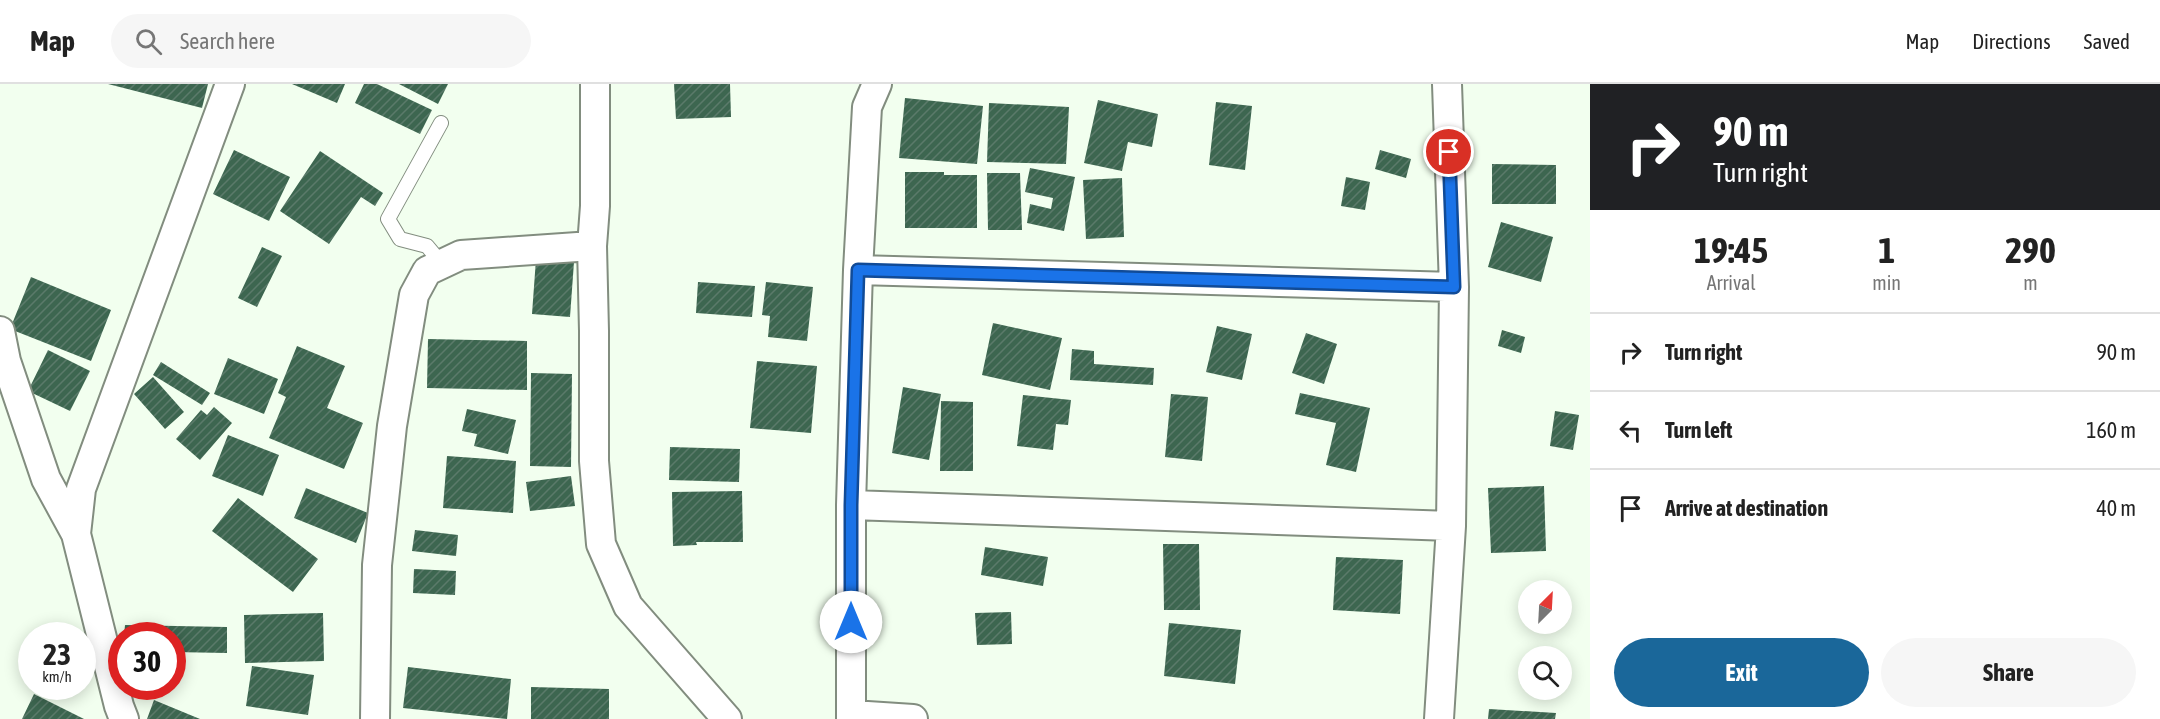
<!DOCTYPE html>
<html lang="en">
<head>
<meta charset="utf-8">
<style>
	:root { --surface:#fff; --page:#f6f6f6; --text:#222; --muted:#767676; --line:#e0e0e0; --accent:#1a679a }
	body { margin:0; font-family:"Asap Condensed",sans-serif; background:var(--page); color:var(--text); height:100vh; display:flex; flex-direction:column; font-size:22px; white-space:nowrap }
	* { box-sizing:border-box; margin:0 }
	p { font-size:20px; color:var(--muted) }
	.icon { flex:none; width:33px; height:33px; fill:none; stroke:currentColor; stroke-width:2; stroke-linecap:round; stroke-linejoin:round }
	.map { position:relative; flex:1; overflow:hidden }
	.details { display:flex; flex-direction:column; background:var(--surface); width:570px }
	.details>* { flex:none }
	.top-card { background:#202124; color:#fff; overflow:hidden }
	.needle { width:39px; rotate:24deg }
	.controls { position:absolute; left:1518px; top:496px; display:grid; gap:12px }
	.controls a { display:grid; place-items:center; width:54px; height:54px; border-radius:50%; background:var(--surface); box-shadow:0 3px 15px #0003; font-size:30px }
	.speed { position:absolute; left:18px; top:538px; display:flex; gap:12px; font-size:30px; font-weight:700; text-align:center }
	.speed>* { display:grid; place-content:center; width:78px; height:78px; border-radius:50%; background:var(--surface); box-shadow:0 3px 15px #0003; line-height:1 }
	.speed small { font-size:15px; font-weight:400 }
	.speed .limit { border:9px solid #d22; background:#fff; color:#111 }
	.pin { position:absolute; display:grid; place-items:center; width:51px; height:51px; color:#fff; margin:-26px; border:3px solid #fff; border-radius:50%; box-shadow:0 2px 6px #0007 }
	.me { position:absolute; width:66px; margin:-33px; rotate:0deg; stroke-linejoin:round; filter:drop-shadow(0 0 4px #0008) }
	.turn { display:flex; align-items:center; gap:21px; height:126px; padding:0 24px; font-size:27px }
	.turn .icon { width:78px; height:78px; stroke-width:2.5 }
	.turn b { display:block; font-size:42px; line-height:51px }
	.eta { display:flex; justify-content:space-evenly; align-items:center; height:102px; text-align:center }
	.eta b { font-size:36px; font-weight:700; line-height:42px }
	.cta { display:flex; gap:12px; margin-top:auto; padding:12px 24px }
	.cta a { flex:1; height:69px; border-radius:36px; background:var(--accent); color:#fff; font-size:24px; font-weight:700; line-height:69px; text-align:center }
	.cta a+a { background:var(--page); color:var(--text) }
	ul { padding:0; list-style:none }
	li { display:flex; align-items:center; gap:18px; height:78px; padding:0 24px; border-top:2px solid var(--line) }
	li div { flex:1 }
	li b { display:block; font-size:22px }
	li em { font-style:normal }
	header { display:flex; align-items:center; gap:36px; box-sizing:border-box; height:84px; padding:0 30px; background:var(--surface); border-bottom:2px solid var(--line) }
	header strong { font-size:28px }
	nav { display:flex; gap:33px; margin-inline-start:auto; font-size:21px }
	.search { width:420px; height:54px; background:var(--page); display:flex; align-items:center; gap:15px; box-sizing:border-box; padding:0 21px; border-radius:33px; color:var(--muted); font-size:22px }
	main { display:flex; flex:1; min-height:0 }
	.map>svg:first-child { display:block }
</style>
</head>
<body>
<header>
<strong>Map</strong>
<div class="search"><svg class="icon" aria-label="search" viewBox="0 0 24 24"><circle cx="10" cy="10" r="6"/><path d="M15 15l6 6"/></svg>Search here</div>
<nav><a>Map</a><a>Directions</a><a>Saved</a></nav>
</header>
<main>
<div class="map">
<svg width="1590" height="635" viewBox="0 0 1590 635">
	<defs>
		<pattern id="building-hatch" width="6" height="6" patternUnits="userSpaceOnUse" patternTransform="scale(1.5)"><rect width="6" height="6" fill="#3d6650"/><path d="M-1 1l2-2M0 6l6-6M5 7l2-2" fill="none" stroke="#5b7a6a"/></pattern>
	</defs>
	<rect width="100%" height="100%" fill="#f2ffef"/>
	<path fill="url(#building-hatch)" d="M108,0H208L202,24Z
		M292,0H345L337,19Z
		M364,0H377L432,26L420,50L355,19Z
		M399,0H448L438,20Z
		M674,0H730L731,33L676,35Z
		M905,14L983,22L977,80L899,74Z
		M1098,16L1158,30L1152,63L1128,58L1122,87L1084,79Z
		M1216,18L1252,22L1245,86L1209,81Z
		M989,19L1069,23L1066,80L987,78Z
		M234,66L290,93L269,137L213,110Z
		M1380,66L1411,75L1406,94L1375,85Z
		M320,67L383,109L375,122L361,113L329,160L280,127Z
		M1492,80L1556,81V120H1492Z
		M1030,84L1075,93L1064,147L1027,139L1030,120L1051,125L1053,114L1025,108Z
		M905,88H944V91H977V144H905Z
		M987,89H1020L1022,146H988Z
		M1346,93L1370,98L1365,126L1341,122Z
		M1122,94L1124,153L1086,155L1083,96Z
		M1501,138L1553,153L1541,198L1488,183Z
		M262,163L282,172L257,223L238,214Z
		M536,175L574,178L570,233L532,230Z
		M31,193L111,226L91,277L10,245Z
		M698,198L755,202L752,233L696,229Z
		M766,198L813,203L807,257L768,253L770,232L762,231Z
		M993,239L1062,254L1050,306L982,291Z
		M1217,242L1252,250L1242,296L1206,288Z
		M1502,246L1525,253L1521,269L1498,262Z
		M1306,249L1337,260L1324,300L1292,289Z
		M428,255L527,257V306L427,304Z
		M297,262L345,282L327,324L363,339L344,385L269,354L286,313L278,309Z
		M1072,265L1094,267V280L1154,284L1153,301L1070,296Z
		M48,266L90,287L70,327L28,307Z
		M228,274L278,295L264,330L214,310Z
		M757,277L817,282L811,349L750,344Z
		M161,278L210,309L202,321L153,291Z
		M531,289L572,290L571,383L530,382Z
		M153,293L184,328L165,345L134,310Z
		M903,303L941,310L929,376L892,369Z
		M1300,309L1370,324L1356,388L1326,381L1336,339L1295,330Z
		M1171,310L1208,313L1202,377L1165,373Z
		M1023,311L1071,316L1068,341L1056,340L1053,366L1017,362Z
		M941,317L973,318V387H940Z
		M214,323L232,339L200,376L176,355L201,326L207,331Z
		M467,325L516,336L508,370L474,362L477,350L462,347Z
		M1555,327L1579,331L1573,366L1550,362Z
		M228,351L279,371L263,412L212,392Z
		M670,363L740,365L739,398L669,396Z
		M447,372L516,377L513,429L443,424Z
		M571,392L575,422L530,427L526,398Z
		M1544,402L1546,467L1491,469L1488,404Z
		M306,404L368,429L356,459L294,434Z
		M742,407L743,458H696L697,461L673,462L672,408Z
		M238,414L318,475L293,508L212,447Z
		M415,446L458,451L456,472L412,467Z
		M1163,460H1199L1200,526H1164Z
		M985,463L1048,473L1043,502L981,491Z
		M1336,473L1403,476L1400,530L1333,526Z
		M414,485L456,487L455,511L413,509Z
		M1011,528L1012,560L977,561L975,529Z
		M323,529L324,577L245,579L244,531Z
		M1169,539L1241,546L1235,600L1164,592Z
		M125,541L227,543V569L172,568V552H124Z
		M252,582L314,591L308,631L246,622Z
		M408,583L511,595L507,635L403,624Z
		M531,603L609,605V635H531Z
		M34,610L84,635H22Z
		M154,616L200,635H147Z
		M1489,625L1556,629L1555,635H1488Z"/>
	<g fill="none" stroke-linecap="round" stroke-linejoin="round">
		<defs>
			<path id="lane" d="M441,39L388,135L400,155L427,162L442,180"/>
			<path id="street" d="M592,162L594,247V377L601,460L628,522L727,635
				M858,186L1454,203
				M0,247L6,277L0,286
				M6,277L46,395L76,450
				M851,421L1451,442
				M852,631L913,635
				M124,635L119,622L76,450L81,405L230,0
				M375,635L377,481L392,342L414,211L427,187L461,171L592,162L595,122V0
				M851,635V421L858,186L867,23L877,0
				M1439,635L1451,442L1454,203L1447,0"/>
		</defs>
		<use href="#lane" stroke="#828d7f" stroke-width="16"/>
		<use href="#street" stroke="#828d7f" stroke-width="32"/>
		<use href="#lane" stroke="#fff" stroke-width="14"/>
		<use href="#street" stroke="#fff" stroke-width="28"/>
	</g>
	<g fill="none" stroke-linecap="round" stroke-linejoin="round">
		<defs>
			<path id="route" d="M851,538V421L858,186L1454,203L1449,68"/>
		</defs>
		<use href="#route" stroke="#114b97" stroke-width="15"/>
		<use href="#route" stroke="#1a73e8" stroke-width="10"/>
	</g>
</svg>
<div class="controls">
<a><svg class="needle" viewBox="-14 -14 28 28"><path d="M0-13l5 13h-10z" fill="#e53935"/><path d="M0 13l5-13h-10z" fill="#767676"/></svg></a>
<a><svg class="icon" aria-label="search" viewBox="0 0 24 24"><circle cx="10" cy="10" r="6"/><path d="M15 15l6 6"/></svg></a>
</div>
<div class="speed"><div>23<small>km/h</small></div><div class="limit">30</div></div>
<div class="pin" style="left:1449px;top:68px;background:#d93025"><svg class="icon" aria-label="arrive" viewBox="0 0 24 24"><path d="M6 21V4h12l-3 4 3 4H6"/></svg></div>
<svg class="me" style="left:851px;top:538px" viewBox="-20 -20 40 40"><circle r="19" fill="#fff"/><path d="M0-13L10 11 0 6-10 11z" fill="#1a73e8"/></svg>
</div>
<section class="details">
<div class="top-card">
<div class="turn"><svg class="icon" aria-label="right" viewBox="0 0 24 24"><path d="M7 20v-9h11M14 6l5 5-5 5"/></svg><div><b>90 m</b>Turn right</div></div>
</div>
<div class="eta">
<div><b>19:45</b><p>Arrival</p></div>
<div><b>1</b><p>min</p></div>
<div><b>290</b><p>m</p></div>
</div>
<ul>
<li><svg class="icon" aria-label="right" viewBox="0 0 24 24"><path d="M7 20v-9h11M14 6l5 5-5 5"/></svg><div><b>Turn right</b></div><em>90 m</em></li>
<li><svg class="icon" aria-label="left" viewBox="0 0 24 24"><path d="M17 20v-9H6M10 6l-5 5 5 5"/></svg><div><b>Turn left</b></div><em>160 m</em></li>
<li><svg class="icon" aria-label="arrive" viewBox="0 0 24 24"><path d="M6 21V4h12l-3 4 3 4H6"/></svg><div><b>Arrive at destination</b></div><em>40 m</em></li>
</ul>
<div class="cta"><a>Exit</a><a>Share</a></div>
</section>
</main>
</body>
</html>
